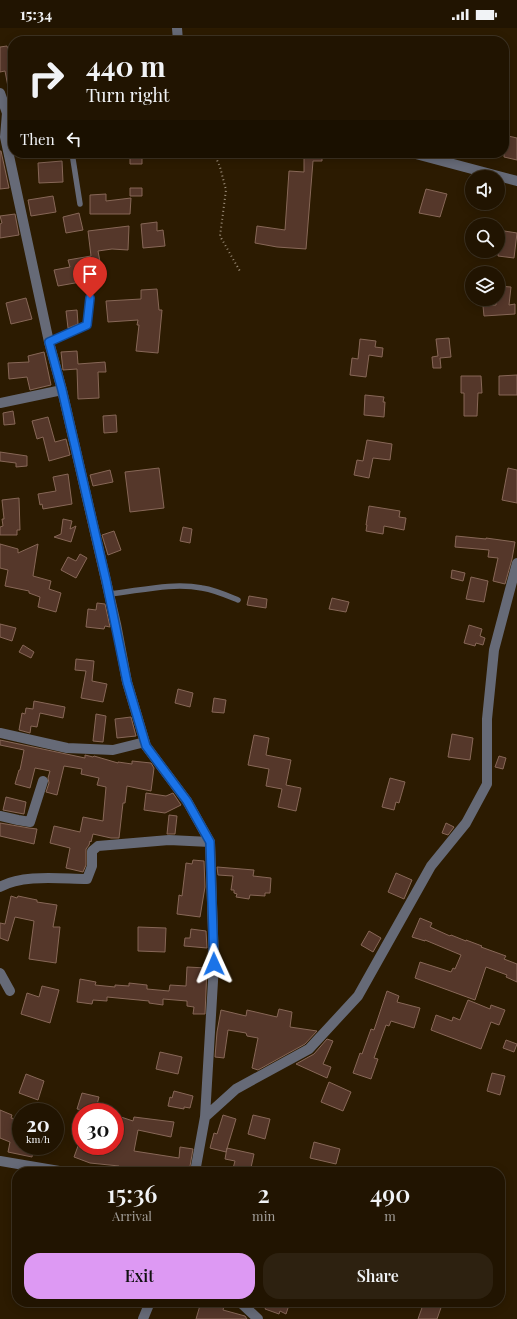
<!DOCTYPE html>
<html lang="en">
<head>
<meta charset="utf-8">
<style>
	:root { --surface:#211401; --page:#2d2110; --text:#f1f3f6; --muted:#a29e99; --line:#3e3323; --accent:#dd99f3 }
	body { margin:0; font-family:"Playfair Display",serif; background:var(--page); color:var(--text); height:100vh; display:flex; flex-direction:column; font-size:15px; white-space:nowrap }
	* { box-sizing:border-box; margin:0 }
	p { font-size:13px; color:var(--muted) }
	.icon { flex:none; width:22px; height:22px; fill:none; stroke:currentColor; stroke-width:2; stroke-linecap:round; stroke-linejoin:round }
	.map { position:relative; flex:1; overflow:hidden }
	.sheet { position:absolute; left:12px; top:1139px; width:493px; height:140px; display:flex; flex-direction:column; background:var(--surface); border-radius:16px; box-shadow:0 2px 10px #0003,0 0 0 1px var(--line) }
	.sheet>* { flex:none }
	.top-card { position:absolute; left:8px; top:8px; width:501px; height:122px; border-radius:16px; box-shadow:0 2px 10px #0003,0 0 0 1px var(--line); background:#211401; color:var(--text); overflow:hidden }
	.buttons { position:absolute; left:465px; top:142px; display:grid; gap:8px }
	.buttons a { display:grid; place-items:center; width:40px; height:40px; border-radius:50%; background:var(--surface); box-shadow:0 2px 10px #0003,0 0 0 1px var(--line); font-size:20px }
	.speed { position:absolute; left:12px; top:1075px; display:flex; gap:8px; font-size:20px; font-weight:700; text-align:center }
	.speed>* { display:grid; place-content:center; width:52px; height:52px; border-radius:50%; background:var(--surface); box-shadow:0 2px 10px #0003,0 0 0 1px var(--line); line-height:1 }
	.speed small { font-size:10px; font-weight:400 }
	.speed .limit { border:6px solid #d22; background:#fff; color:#111 }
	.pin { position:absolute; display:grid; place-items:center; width:34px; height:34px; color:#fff; margin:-41px -17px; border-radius:50% 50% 50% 0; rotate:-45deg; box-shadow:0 0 4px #0007 }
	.pin .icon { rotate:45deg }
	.me { position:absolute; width:44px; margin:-22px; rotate:359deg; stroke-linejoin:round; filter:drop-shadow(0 0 3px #0008) }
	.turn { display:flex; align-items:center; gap:14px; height:84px; padding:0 12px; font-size:18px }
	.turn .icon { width:52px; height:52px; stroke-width:2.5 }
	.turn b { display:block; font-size:28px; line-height:34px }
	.then { display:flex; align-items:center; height:38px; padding:0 12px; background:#0003; gap:8px; font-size:15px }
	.eta { display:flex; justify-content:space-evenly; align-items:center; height:68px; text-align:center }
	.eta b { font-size:24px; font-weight:600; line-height:28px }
	.cta { display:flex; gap:8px; margin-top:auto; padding:8px 12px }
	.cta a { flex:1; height:46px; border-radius:16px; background:var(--accent); color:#111; font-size:16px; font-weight:600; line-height:46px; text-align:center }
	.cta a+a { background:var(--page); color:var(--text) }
	.status { display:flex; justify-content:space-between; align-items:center; height:28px; padding:0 20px; background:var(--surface); direction:ltr }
	.status svg { height:11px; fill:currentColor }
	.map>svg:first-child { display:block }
</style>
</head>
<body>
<div class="status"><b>15:34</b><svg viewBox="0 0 49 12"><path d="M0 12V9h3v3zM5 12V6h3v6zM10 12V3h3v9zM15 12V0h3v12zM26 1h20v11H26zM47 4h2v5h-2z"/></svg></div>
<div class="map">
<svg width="517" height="1291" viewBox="0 0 517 1291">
	<rect width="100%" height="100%" fill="#2c1b01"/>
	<path fill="#55372a" stroke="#876757" d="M7,18L11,32L13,31V64H9L5,43L0,44V19Z
		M504,107L517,110V132L504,129Z
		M0,123H1L9,160L0,161Z
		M130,125H142V136H130Z
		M304,125H322V133H313L306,221L277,219L255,215L257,198L285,202L289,143L304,144Z
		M62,133L63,154L39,155L38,135Z
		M130,160H142V168H130Z
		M426,161L447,166L440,189L419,185Z
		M106,166V173L131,170L130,186H90V167Z
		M53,168L56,184L31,188L28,172Z
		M79,185L83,202L66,205L63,189Z
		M15,186L19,207L0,210V196L2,195L0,188Z
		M157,194V203L163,202L165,218L143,220L141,196Z
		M129,198L128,222L112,221L98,223L103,250L58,258L54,242L70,239L68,232L91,228L88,203Z
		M498,202L517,205L514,230L498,228Z
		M498,258L511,259L509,277L515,276V286L484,288L483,278L496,277V271H498Z
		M157,261L159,282H162L158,325L136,323L139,297H137L138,292L108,294L106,273L141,271V262Z
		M26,270L32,291L11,296L6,275Z
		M77,282L78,296L68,300L66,283Z
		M449,310L451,329L440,330L441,340H433L432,329L438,328L436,311Z
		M360,311L376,313L375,319L383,320L382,329L369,327L366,349L350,347L352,330L358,331Z
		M77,323L78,336L105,334L106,344H98L99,370L78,371L77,341L63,342L61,324Z
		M44,324L51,357L30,362L27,349L9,351L8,335L29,334L28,328Z
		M517,347V367H499V348Z
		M461,348H481L482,365H478L477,388H464V365H461Z
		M365,367L384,369L383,374H385L384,389L364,387Z
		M13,383L15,396L4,397L3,385Z
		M116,387L117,404L104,405L103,388Z
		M48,389L55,414L66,411L70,427L49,433L43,409L37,411L32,393Z
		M367,412L392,416L390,432L373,430L369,450L354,447L357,432L363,433Z
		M0,424L27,428V438L16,439V435L0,433Z
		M159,440L164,480L130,484L125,444Z
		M508,440L517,442V475L502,472Z
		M110,442L113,454L93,458L90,447Z
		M68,446L72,476L43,481L42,476L40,477L38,466L56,463L53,449Z
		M19,470L20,502H17V507H0V499L3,498L2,491H4L2,472Z
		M369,478L400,483L399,489L406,490L404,502L384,498L383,506L366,503L367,497H366Z
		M63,491L72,493L70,501L76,498L71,514L54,509L61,506Z
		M183,499L192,501L190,515L180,513Z
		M114,503L121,522L108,527L102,507Z
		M456,508L486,511V510L515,514L512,531L505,556L493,553L498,530L488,529L489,522L455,519Z
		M0,516L18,521V525L38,516L33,548L51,553L49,561L61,565L56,584L38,579L40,569L29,565V563L5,558L8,542L0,540Z
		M80,526L87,530L76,550L61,542L68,529L76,533Z
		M452,542L465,545L463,553L451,550Z
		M471,549L488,553L484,574L466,571Z
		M249,568L267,571L266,580L247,577Z
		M332,570L349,574L346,584L329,581Z
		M97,575L105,576L110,599L105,598L104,601L86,599L88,581L96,582Z
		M0,596L16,600L12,613L0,609Z
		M469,597L482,601L480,608L485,610L483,617L476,615L475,618L464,615Z
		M23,617L34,624L31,630L19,624Z
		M76,631L94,633L92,653L107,656L103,674L81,670L86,643L75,642Z
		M178,661L193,665L190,679L175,675Z
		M214,670L226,672L224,685L212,684Z
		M34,673L65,679L63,690L40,685L37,699L31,698L30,705L19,702L22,685L25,686L26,680L33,681Z
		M96,686L106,688L103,714L93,713Z
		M131,689L136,708L117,710L115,691Z
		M452,706L473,710L470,732L448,729Z
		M254,707L269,710L266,727L291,732L286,757L301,760L296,783L278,779L282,761L266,758L269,741L248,737Z
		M0,712L85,730V727L93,729L94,728L118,735V734L132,736V733L151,735L154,740L151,763L127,758L125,775H123L119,810H111L93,806L91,814L90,813L89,817L86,821V837L83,844L66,840L70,820L50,815L54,798L80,804L83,789L103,793L106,759L97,757L99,750L81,746L82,741L64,738L57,767L46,764L49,755L48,750L50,743L35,740L30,760L15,756L19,742H20L24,722L0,717Z
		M499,728L506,730L503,741L495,739Z
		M390,750L405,754L399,775L396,774L394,782L382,779Z
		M146,765L166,768L173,765L181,777L165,785L144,782Z
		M6,769L26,774L24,786L3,782Z
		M169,787L177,788L175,806H167Z
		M0,795L29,800L37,801L34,816L0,808Z
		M446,795L454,799L448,807L442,805Z
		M193,832L204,833L205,859L200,889L177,886L179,867L182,868L186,835L192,836Z
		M217,839L254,842L253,848L271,850L270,865H265V868L250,867L249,871L236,869L237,866L234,865V862H231L233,848L218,847Z
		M396,845L412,852L404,871L388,864Z
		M11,868L17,870L18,868L37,872V874L57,877L53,899H60L56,935L29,931L34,893L15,889L8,913L0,910V895L5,896Z
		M420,890L432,895L430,899L450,908L451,907L466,913V912L482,918L481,919L506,928L504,931L517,936V954L506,949L507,947L486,939L475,972L415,950L420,934L451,944L453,940L455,941L461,927L425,912V913L412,909Z
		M138,899L166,900L165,924L138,923Z
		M191,901L206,903L207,920L184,918L185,910H190Z
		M369,903L381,910L373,924L361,917Z
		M187,939L207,940L205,986H193L194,979L187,978V973L163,971V977L149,975V973L107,969V973L93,972L92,976L77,974L80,951L96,954L95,957L115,959V957L129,958V955L147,957V961L169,963L170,957L186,958Z
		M42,958L59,962L50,995L21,986L27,965L39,969Z
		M387,963L399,968L397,974L420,980L414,1000L391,993L389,998L386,997L374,1030L378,1031L371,1051L353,1045L360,1025L362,1026L371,1001L374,1002Z
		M468,972L490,981L491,977L505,982L499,997L491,994L481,1021L431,1002L436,987L452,993L453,989L460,992Z
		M279,981L292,984L290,999L317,1003L305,1016L258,1042L252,1040L258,1010L247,1008L246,1005L228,1002L224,1030L215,1029L217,1004L221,982L246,988L247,982L277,989Z
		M327,1011L333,1013L323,1036L331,1039L327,1050L296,1036L314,1026Z
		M506,1012L517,1016L514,1024L503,1020Z
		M160,1024L182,1029L178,1046L156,1041Z
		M492,1045L505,1048L500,1067L487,1063Z
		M26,1046L44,1053L38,1072L19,1065Z
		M329,1054L351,1064L343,1083L321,1074Z
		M174,1063L193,1068L190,1080L184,1079V1081L168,1078L170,1069L172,1070Z
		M82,1065L99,1069L95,1084L77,1081Z
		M0,1082L12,1087L11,1090L21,1092V1118H34L32,1129L8,1124L10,1114L0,1110Z
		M223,1087L236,1091L226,1124L210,1120L214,1105L217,1106Z
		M253,1087L270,1091L265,1111L248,1106Z
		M121,1089L133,1093L134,1089L174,1094L171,1109L138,1102L134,1123L179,1130L180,1119L193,1121L189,1144H153V1142L132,1139L131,1144H118L119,1138L90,1135L74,1129L78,1118H115V1116H117L121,1100H118L119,1098L116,1097Z
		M314,1114L340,1121L336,1136L310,1130Z
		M227,1120L254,1126L250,1144H232L235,1133L225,1131Z
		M201,1274H214V1275L224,1278L223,1282L245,1288L247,1291H196Z
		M268,1274H290L286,1286L280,1283L279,1286L265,1281Z
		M424,1274H443L437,1291H418Z"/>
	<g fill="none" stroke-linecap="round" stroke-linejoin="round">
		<path stroke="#9d8e7a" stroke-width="2" stroke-dasharray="1 3" stroke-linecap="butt" d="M214,125L220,139L226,162L220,208L241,245"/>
		<path stroke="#666a77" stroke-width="5.5" d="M72,125L80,176
			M49,314L87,297L91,257
			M109,566C139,563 172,554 202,560C215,562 226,567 238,572"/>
		<path stroke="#666a77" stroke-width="10" d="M177,0L178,13
			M0,65L7,85L5,109L49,314L62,362L116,596L127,654L146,718L187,773L210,814L214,936L205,1089L195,1144
			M412,125L517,153
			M0,375L62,362
			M0,705L67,720L113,722L145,714
			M0,788L18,792L30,794L43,753
			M0,859C23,846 61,851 87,851L92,838V823L98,818L169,812L210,814
			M0,945L10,963
			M205,1089L236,1061L309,1021L358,968L431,838L466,795L487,756V691L494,622L517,535
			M0,1133L65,1144
			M240,1274L258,1291
			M143,1291L150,1274"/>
	</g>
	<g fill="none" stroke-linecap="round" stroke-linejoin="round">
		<defs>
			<path id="route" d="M90,270L87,297L49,314L62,362L106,552L127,654L146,718L187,773L210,814L214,936"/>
		</defs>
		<use href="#route" stroke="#114b97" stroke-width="10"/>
		<use href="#route" stroke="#1a73e8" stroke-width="7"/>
	</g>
</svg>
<div class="buttons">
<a><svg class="icon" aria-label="sound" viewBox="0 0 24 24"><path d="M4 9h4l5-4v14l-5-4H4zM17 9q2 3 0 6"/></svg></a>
<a><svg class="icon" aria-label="search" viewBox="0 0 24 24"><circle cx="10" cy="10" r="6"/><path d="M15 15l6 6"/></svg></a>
<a><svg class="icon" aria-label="layers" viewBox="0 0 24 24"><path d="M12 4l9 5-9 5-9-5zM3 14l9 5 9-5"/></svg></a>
</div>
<div class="speed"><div>20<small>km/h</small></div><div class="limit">30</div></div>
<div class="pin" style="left:90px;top:270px;background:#d93025"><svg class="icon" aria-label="arrive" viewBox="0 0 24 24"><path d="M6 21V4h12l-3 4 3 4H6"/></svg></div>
<svg class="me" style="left:214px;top:936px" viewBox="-20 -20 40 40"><path d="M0-17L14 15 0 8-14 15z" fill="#1a73e8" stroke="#fff" stroke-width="4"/></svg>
<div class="top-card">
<div class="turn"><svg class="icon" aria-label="right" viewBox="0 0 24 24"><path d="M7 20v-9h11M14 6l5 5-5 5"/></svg><div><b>440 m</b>Turn right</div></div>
<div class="then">Then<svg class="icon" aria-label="left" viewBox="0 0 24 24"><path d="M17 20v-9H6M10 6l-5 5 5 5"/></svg></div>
</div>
<section class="sheet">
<div class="eta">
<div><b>15:36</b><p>Arrival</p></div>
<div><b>2</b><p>min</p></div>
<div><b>490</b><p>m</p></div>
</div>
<div class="cta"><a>Exit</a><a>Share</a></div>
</section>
</div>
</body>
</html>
